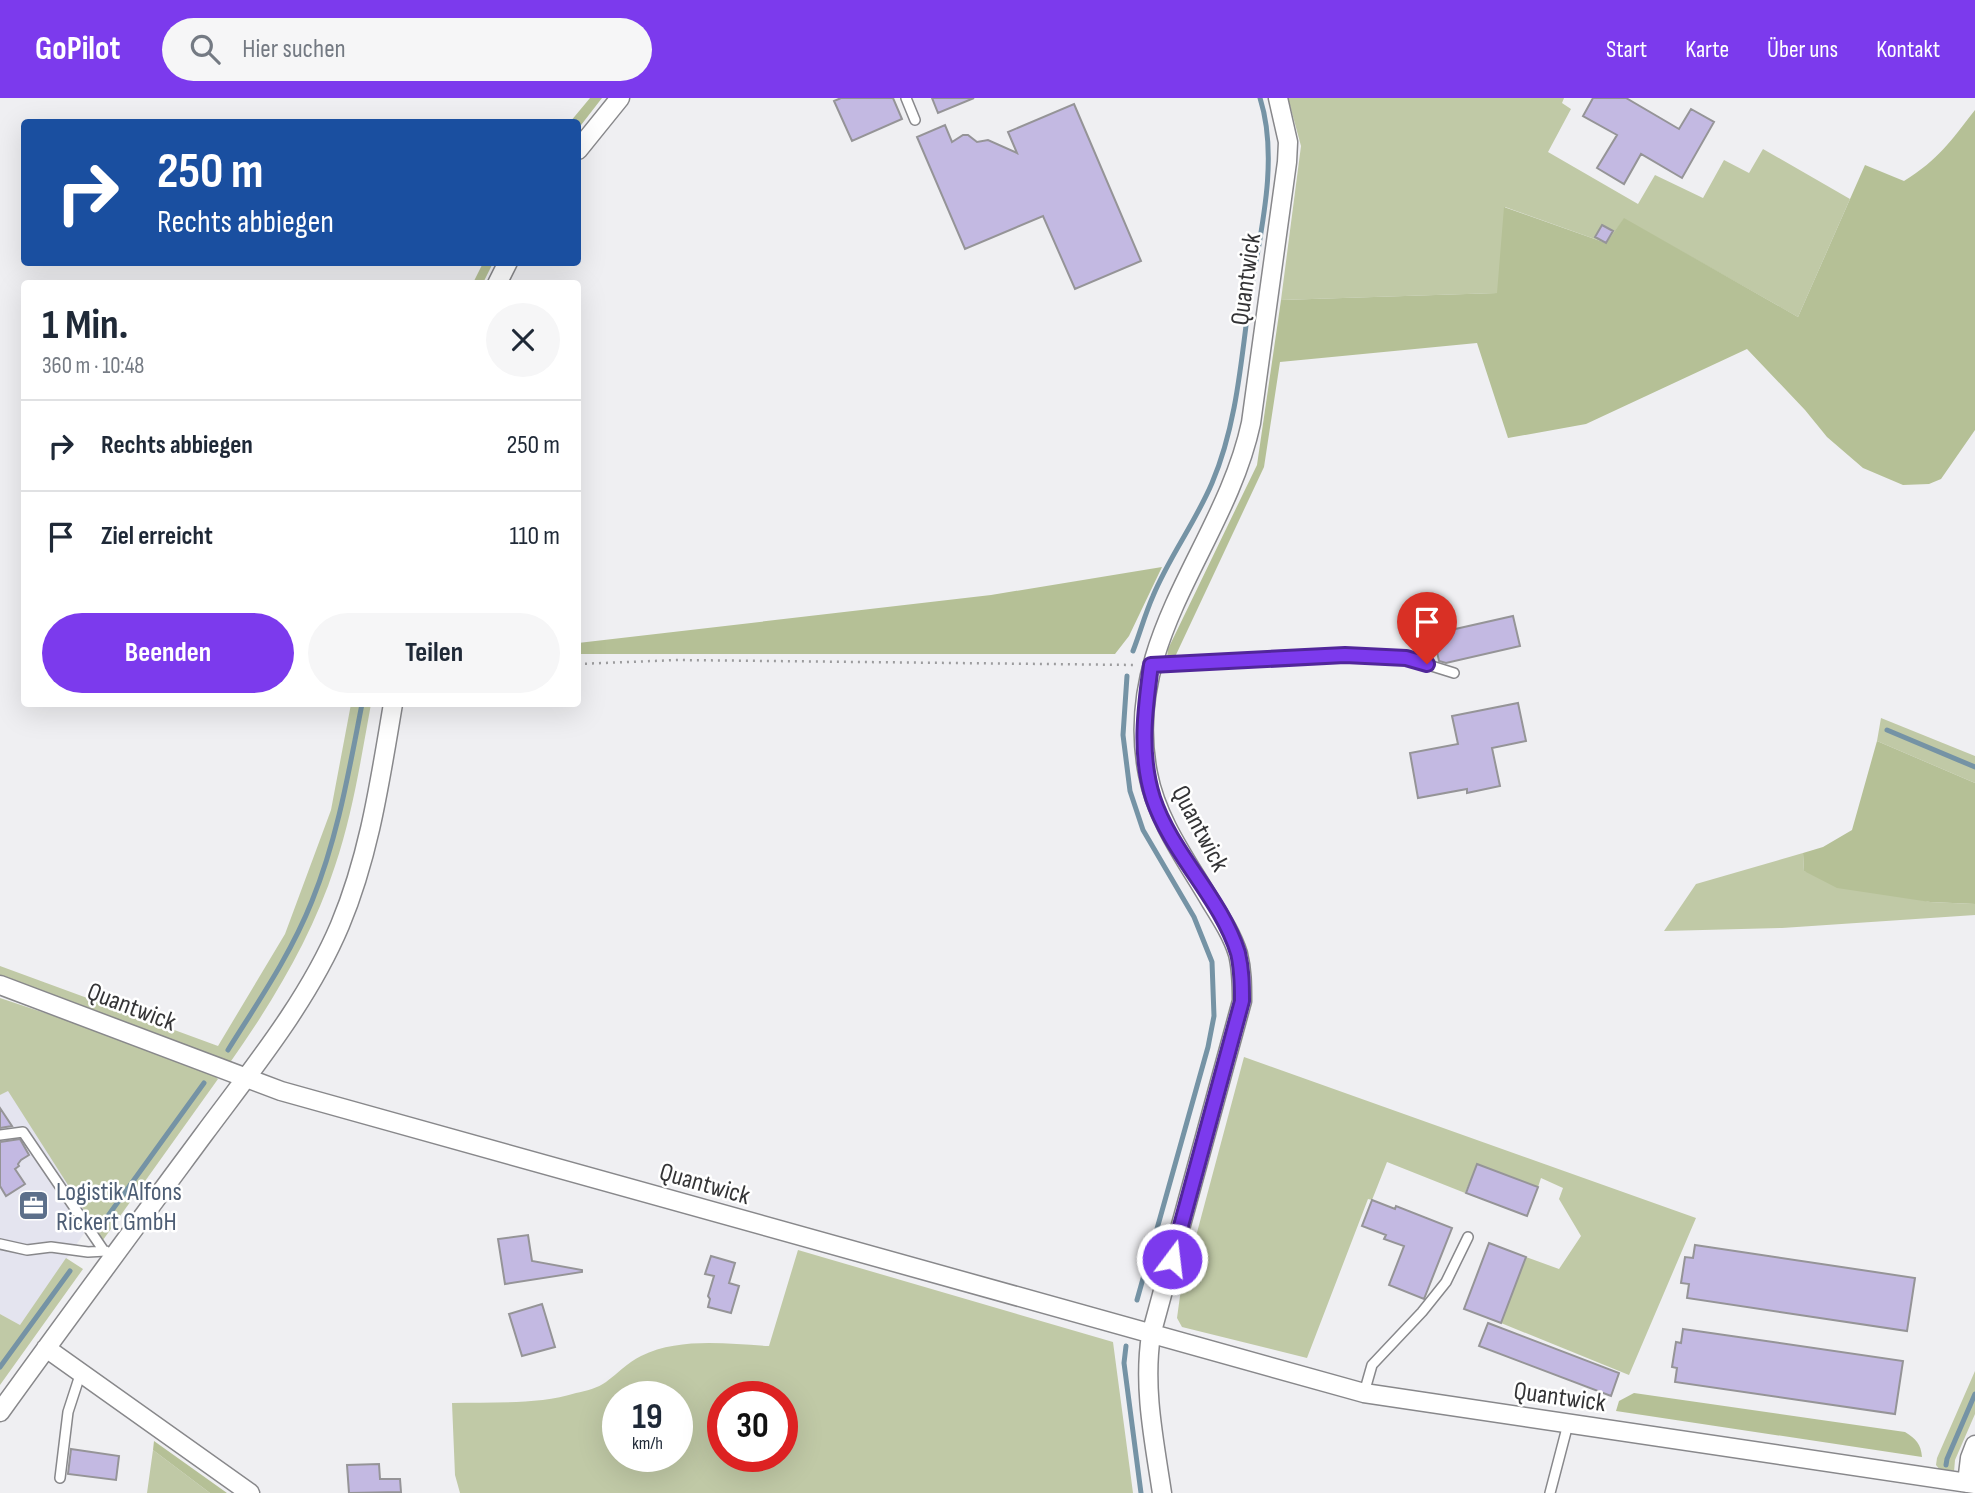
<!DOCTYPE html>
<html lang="de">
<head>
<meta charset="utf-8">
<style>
	:root { --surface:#fff; --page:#f6f6f7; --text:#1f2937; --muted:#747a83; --line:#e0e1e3; --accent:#7c3aed }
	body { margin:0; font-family:"Sofia Sans Condensed",sans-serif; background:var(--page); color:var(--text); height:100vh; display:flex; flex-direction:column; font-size:26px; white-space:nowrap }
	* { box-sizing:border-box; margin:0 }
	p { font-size:23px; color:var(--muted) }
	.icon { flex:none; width:38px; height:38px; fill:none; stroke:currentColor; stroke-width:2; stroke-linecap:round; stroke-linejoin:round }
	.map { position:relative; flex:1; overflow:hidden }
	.side { position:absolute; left:21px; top:182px; width:560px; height:427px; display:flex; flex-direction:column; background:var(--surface); border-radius:7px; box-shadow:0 7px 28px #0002 }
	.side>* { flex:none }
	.top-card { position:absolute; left:21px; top:21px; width:560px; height:147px; border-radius:7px; box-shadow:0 7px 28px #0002; background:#1a4fa0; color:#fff; overflow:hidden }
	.speed { position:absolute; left:602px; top:1283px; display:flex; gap:14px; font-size:35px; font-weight:700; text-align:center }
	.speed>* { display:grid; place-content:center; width:91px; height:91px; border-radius:50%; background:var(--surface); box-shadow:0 7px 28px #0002; line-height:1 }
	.speed small { font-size:18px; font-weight:400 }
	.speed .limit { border:10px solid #d22; background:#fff; color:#111 }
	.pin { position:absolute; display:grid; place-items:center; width:60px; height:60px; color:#fff; margin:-72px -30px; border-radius:50% 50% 50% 0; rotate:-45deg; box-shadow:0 0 7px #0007 }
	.pin .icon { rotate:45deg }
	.me { position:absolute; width:77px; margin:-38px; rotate:15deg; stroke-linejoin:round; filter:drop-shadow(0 0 5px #0008) }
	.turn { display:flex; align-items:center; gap:24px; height:147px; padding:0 21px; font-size:32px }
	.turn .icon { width:91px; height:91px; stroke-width:2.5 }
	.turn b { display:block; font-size:49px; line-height:60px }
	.round { display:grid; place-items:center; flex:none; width:74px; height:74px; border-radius:37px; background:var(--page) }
	.summary { display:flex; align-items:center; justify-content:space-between; height:119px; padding:0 21px }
	h1 { font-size:42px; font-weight:700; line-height:52px }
	.primary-button { display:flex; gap:14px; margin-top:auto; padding:14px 21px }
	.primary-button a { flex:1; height:80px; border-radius:42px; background:var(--accent); color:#fff; font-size:28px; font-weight:700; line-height:80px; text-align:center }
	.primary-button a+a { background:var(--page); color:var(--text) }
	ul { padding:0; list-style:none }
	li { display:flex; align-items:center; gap:21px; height:91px; padding:0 21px; border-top:2px solid var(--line) }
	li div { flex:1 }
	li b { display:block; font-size:26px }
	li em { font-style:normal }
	header { display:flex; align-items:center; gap:42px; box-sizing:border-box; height:98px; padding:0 35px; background:var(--accent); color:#fff }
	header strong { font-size:33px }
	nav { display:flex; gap:38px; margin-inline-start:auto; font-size:24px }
	.search { width:490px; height:63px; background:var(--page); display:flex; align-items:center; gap:18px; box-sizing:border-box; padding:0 24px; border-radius:38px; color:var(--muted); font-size:26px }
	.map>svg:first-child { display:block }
</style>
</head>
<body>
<header>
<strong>GoPilot</strong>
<div class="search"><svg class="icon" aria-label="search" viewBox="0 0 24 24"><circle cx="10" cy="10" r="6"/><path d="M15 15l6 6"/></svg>Hier suchen</div>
<nav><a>Start</a><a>Karte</a><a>Über uns</a><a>Kontakt</a></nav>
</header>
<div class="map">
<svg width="1975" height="1395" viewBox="0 0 1975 1395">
	<rect width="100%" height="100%" fill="#efeff2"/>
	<path fill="#e4e4ef" d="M8,992L92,1124L20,1227L0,1216V997Z"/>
	<path fill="#c0c9a6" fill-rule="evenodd" d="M1288,0H1564L1562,5L1571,11L1548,54L1638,106L1655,77L1703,100L1724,62L1749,75L1763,51L1850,101L1798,219L1624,121L1606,145L1505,109L1498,195L1281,202L1301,48Z
		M351,606H371C361,660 353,715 335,768C312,839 272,905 229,966L208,962L0,877V868L218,948L285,836L331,712Z
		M1881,620L1975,658V685L1877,643Z
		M1803,755L1804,773L1930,804L1975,806V817L1782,830L1664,833L1696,786Z
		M0,900L204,968L218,981L103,1142L8,993L0,997Z
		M1244,959L1696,1120L1629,1277L1501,1225L1526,1159L1559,1171L1581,1138L1559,1101L1563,1090L1541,1080L1538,1089L1477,1066L1465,1095L1387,1064L1372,1102L1368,1101L1307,1260L1182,1229L1177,1220L1180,1198Z
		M798,1152L1113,1244L1133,1395H460L455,1377L452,1305C492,1304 537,1307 576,1295C586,1293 598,1290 606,1284C618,1275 627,1265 641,1258C680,1239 727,1246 769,1248ZM618,1298H677V1358H618ZM723,1298H782V1358H723Z
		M66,1160L83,1171L0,1287V1216L20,1227Z
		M1975,1273V1316L1955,1362L1954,1374L1940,1372L1936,1367L1937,1360Z
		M153,1352L210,1395H147Z"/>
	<path fill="#b5c096" d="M590,0H602L578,31V24H570Z
		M1975,12V332L1941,381L1929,386L1903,387L1863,370L1827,339L1805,312L1747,251L1586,326L1508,340L1477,245L1280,264L1264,369L1174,561L1167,560L1168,551L1257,367L1281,202L1497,195L1504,109L1606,145L1624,120L1798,219L1865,67L1904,83C1939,61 1950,44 1975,12Z
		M483,165H493L483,185H473Z
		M1162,469L1129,538L1115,556H578V545L991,497Z
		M1877,643L1975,685V806L1930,804L1837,790L1804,773L1803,755L1823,749L1852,732Z
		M1634,1295L1905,1334C1916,1341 1921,1346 1922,1359L1616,1313L1619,1303Z
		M154,1343L227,1395H210L153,1352Z"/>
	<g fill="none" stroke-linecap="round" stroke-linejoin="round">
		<path stroke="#7593a5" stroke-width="5" d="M1133,553C1140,535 1145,516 1153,498C1169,459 1195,425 1212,385C1236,329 1241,265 1249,204C1259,140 1280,63 1260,0
			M1127,578L1123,637L1130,693L1143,732L1194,819L1212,864L1214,918L1208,949L1137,1202
			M1887,632L1975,669
			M228,952C258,904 291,856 312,803C338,739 349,672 362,606
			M97,1133L204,985
			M1126,1248L1124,1265L1141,1395
			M0,1269L70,1173
			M1946,1367L1947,1361L1975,1296"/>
	</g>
	<path fill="#c3b9e2" stroke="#959497" stroke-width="2" d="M841,0H893L902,21L852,43L834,3Z
		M932,0H974L938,15Z
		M1593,0H1626L1679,31L1691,11L1714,24L1682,80L1641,56L1624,86L1597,70L1617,37L1583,18Z
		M1074,6L1141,163L1075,191L1043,118L965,151L917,39L945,27L952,44L963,37H968L977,44L988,42L1017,55L1008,34Z
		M1602,127L1613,133L1606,145L1595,139Z
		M1513,518L1520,548L1446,565L1439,563L1433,536Z
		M1518,605L1526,643L1492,650L1500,688L1467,695V691L1418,700L1410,655L1458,646L1452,618Z
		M0,1010L12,1028L0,1030Z
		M20,1041L29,1057L21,1062L18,1066L19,1068L15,1071L25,1086L6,1098L0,1088V1044Z
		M1477,1066L1538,1089L1527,1118L1466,1095Z
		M1372,1102L1395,1111L1396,1108L1452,1130L1424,1201L1389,1187L1404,1148L1384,1141L1386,1137L1362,1128Z
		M528,1137L532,1163L582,1172V1174L505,1186L498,1141Z
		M1489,1145L1526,1159L1501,1225L1464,1211Z
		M1695,1147L1915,1180L1907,1233L1687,1200L1689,1186L1681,1185L1685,1159L1693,1160Z
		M711,1158L735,1165L729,1185L739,1188L731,1215L708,1209L710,1201L708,1198L714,1178L705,1176Z
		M542,1206L555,1249L522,1258L509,1216Z
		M1488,1225L1619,1275L1611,1298L1479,1248Z
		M1683,1231L1903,1263L1895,1316L1675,1284L1677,1270L1672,1269L1676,1244L1681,1245Z
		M71,1351L119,1358L116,1382L68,1376Z
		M379,1366L380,1381H400L401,1394L349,1395L347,1367Z"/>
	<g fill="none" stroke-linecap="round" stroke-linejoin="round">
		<defs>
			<path id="lane" d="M906,0L915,22
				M1151,567L1345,557L1384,558L1406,560L1454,575
				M0,1037L23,1034L104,1153
				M0,1146L27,1152L51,1149L88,1154L106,1153
				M1364,1295L1372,1267L1422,1214L1446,1184L1468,1139
				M60,1380L68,1314L81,1274
				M1550,1395L1568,1326"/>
			<path id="street" d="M578,52L620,0
				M497,186L508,164
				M0,887L281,993L1364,1295L1975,1386
				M46,1250L250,1395
				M0,1314C67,1221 136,1128 204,1036C253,970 308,903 340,827C370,755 380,682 393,606
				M1967,1385L1970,1360L1975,1347
				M1162,1395C1154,1342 1143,1290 1151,1237L1242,903C1242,887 1242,872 1238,856C1232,837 1221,820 1211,804C1187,763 1157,723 1148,676C1121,541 1225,447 1251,325L1287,64L1288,44L1278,0"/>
		</defs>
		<use href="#lane" stroke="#88888b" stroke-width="12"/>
		<use href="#street" stroke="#88888b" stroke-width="21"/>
		<path stroke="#9c9c9e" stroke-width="2.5" stroke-dasharray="2 5" stroke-linecap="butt" d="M578,566L678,562L1137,567"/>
		<use href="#lane" stroke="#fff" stroke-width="9"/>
		<use href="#street" stroke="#fff" stroke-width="18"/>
	</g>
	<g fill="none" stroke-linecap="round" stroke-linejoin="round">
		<defs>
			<path id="route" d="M1172,1161L1242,903C1242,887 1242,872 1238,855C1221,800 1171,755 1153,700C1139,656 1145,611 1151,567L1345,557L1406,560L1427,566"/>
		</defs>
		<use href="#route" stroke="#51269a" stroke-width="18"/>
		<use href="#route" stroke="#7c3aed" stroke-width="12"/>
	</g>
	<defs>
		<symbol id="office-square" viewBox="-11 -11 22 22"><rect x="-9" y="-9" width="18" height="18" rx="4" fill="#5c6f8a" stroke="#fff"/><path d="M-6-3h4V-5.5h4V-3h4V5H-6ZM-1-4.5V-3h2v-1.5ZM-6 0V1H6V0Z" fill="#fff"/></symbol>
	</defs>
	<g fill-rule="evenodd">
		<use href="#office-square" x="16" y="1090" width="35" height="35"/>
	</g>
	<g text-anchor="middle" stroke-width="5" stroke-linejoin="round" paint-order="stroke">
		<g font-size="26" fill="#343436" stroke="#fff">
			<text transform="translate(1245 181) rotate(-82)" y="9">Quantwick</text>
			<text transform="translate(1201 730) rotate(62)" y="9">Quantwick</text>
			<text transform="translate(132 908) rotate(21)" y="9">Quantwick</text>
			<text transform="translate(705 1085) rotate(16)" y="9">Quantwick</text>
			<text transform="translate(1560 1298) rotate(8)" y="9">Quantwick</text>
		</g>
		<g font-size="26" fill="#4e5e75" stroke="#fff" text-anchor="start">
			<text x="56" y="1102">Logistik Alfons<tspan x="56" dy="30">Rickert GmbH</tspan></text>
		</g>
	</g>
</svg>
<div class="speed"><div>19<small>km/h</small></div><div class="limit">30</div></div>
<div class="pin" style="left:1427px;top:566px;background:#d93025"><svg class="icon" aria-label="arrive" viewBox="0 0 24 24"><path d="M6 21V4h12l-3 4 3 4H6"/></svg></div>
<svg class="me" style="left:1172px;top:1161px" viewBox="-20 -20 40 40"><circle r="17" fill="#7c3aed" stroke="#fff" stroke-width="3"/><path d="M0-11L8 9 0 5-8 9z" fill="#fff"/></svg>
<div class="top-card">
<div class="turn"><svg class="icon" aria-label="right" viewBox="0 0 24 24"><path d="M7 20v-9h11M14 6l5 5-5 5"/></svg><div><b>250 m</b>Rechts abbiegen</div></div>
</div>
<section class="side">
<div class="summary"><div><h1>1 Min.</h1><p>360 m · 10:48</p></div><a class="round"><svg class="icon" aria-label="close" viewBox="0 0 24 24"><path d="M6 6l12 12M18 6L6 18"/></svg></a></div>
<ul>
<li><svg class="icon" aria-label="right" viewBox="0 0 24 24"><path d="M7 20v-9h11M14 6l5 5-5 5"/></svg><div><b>Rechts abbiegen</b></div><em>250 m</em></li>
<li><svg class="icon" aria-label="arrive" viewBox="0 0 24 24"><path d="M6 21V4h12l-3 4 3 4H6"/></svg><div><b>Ziel erreicht</b></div><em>110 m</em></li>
</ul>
<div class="primary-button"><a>Beenden</a><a>Teilen</a></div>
</section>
</div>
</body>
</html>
